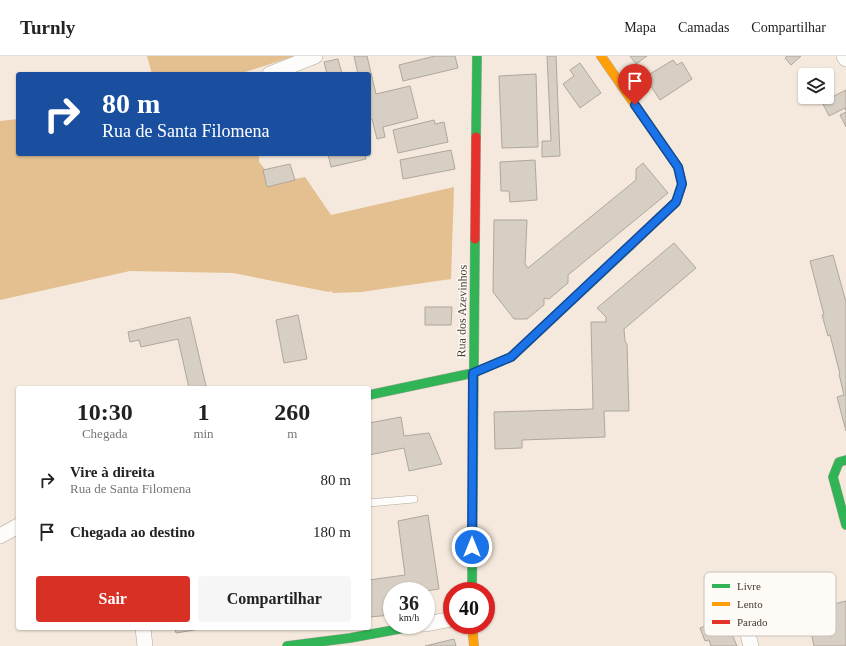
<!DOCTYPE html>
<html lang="pt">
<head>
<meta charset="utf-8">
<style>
	:root { --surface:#fff; --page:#f6f6f6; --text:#222; --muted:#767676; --line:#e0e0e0; --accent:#d93025 }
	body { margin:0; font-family:"Times New Roman",serif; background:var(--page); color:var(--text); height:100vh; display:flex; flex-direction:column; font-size:15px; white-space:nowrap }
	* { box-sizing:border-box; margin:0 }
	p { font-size:13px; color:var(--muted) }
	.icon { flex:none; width:22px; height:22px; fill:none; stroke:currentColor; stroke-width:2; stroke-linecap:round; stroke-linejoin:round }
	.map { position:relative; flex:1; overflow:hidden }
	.drawer { position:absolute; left:16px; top:330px; width:355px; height:244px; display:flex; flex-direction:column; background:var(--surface); border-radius:4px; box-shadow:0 1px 3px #0004 }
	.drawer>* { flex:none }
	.hud { position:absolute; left:16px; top:16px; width:355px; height:84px; border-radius:4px; box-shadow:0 1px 3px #0004; background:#1a4fa0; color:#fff; overflow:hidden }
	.controls { position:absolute; left:798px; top:12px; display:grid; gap:8px }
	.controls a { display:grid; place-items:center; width:36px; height:36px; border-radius:4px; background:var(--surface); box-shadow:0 1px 3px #0004; font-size:20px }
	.speed { position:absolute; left:383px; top:526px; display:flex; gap:8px; font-size:20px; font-weight:700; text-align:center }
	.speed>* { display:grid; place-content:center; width:52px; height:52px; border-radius:50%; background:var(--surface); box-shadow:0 1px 3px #0004; line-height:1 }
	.speed small { font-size:10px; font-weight:400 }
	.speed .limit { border:6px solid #d22; background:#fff; color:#111 }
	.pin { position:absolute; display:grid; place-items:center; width:34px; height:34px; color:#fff; margin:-41px -17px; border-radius:50% 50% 50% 0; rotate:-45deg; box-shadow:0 0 4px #0007 }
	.pin .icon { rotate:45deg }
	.me { position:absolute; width:44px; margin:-22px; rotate:0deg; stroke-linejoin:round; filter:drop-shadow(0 0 3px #0008) }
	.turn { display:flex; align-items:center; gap:14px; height:84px; padding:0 20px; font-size:18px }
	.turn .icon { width:52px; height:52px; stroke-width:2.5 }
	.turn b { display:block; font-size:28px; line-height:34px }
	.eta { display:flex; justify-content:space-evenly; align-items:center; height:68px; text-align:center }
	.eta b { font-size:24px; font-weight:800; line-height:28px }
	.primary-button { display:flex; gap:8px; margin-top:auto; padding:8px 20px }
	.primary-button a { flex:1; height:46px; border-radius:4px; background:var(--accent); color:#fff; font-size:16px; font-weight:800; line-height:46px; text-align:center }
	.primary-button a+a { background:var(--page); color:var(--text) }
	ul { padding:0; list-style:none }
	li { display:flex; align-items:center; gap:12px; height:52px; padding:0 20px }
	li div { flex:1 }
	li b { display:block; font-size:15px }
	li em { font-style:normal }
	header { display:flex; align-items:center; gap:24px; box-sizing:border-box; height:56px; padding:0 20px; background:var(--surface); border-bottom:1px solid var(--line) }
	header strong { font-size:19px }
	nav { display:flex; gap:22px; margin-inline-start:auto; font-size:14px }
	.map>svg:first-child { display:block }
</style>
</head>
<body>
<header>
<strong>Turnly</strong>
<nav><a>Mapa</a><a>Camadas</a><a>Compartilhar</a></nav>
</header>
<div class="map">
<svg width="846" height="590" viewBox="0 0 846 590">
	<rect width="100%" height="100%" fill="#f4e9dc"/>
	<path fill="#e4bf90" d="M147,0H295L239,18H152Z
		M18,63V98H259V106L276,127L305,121L331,159L454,131L451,223L361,236L333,237L331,235L329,236L233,217L130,215L0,244V65Z"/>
	<path fill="#d7cfc4" stroke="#afa69d" d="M354,0H367L376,38L410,30L418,62L383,71L385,81L377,83L372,63H370L369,61V18H358Z
		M435,0H455L458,12L403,25L399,9Z
		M547,0H556L560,100L542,101V85H551Z
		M630,0H647L636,8Z
		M787,0H801L791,9L785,2Z
		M338,3L342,18H327L324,6Z
		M673,4L677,9L682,6L692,23L660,44L645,21Z
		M580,7L601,37L580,52L563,28L574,20L570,14Z
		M536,18L538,91L502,92L499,20Z
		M846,34V55L845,52L829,60L822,46Z
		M846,56V71L840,59Z
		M434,64L435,68L444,66L448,86L398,97L393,74Z
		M451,94L455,113L403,123L400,104Z
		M328,98H365L366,103L331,111Z
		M535,104L537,144L510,146L509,135H501L500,106Z
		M643,107L668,137L568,219V227L549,243L544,242V249L527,263H514L493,236L494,164H527L525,208L528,212L636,124V113Z
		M290,108L295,124L267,131L263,114Z
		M674,187L696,212L624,273L625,285L627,288L629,355H604L605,381L522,384V392L495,393L494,356L593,353L591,266H606V261L597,252Z
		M833,199L846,246V375L837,341L844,339L839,318H840L830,279L828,280L822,259H824L810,205Z
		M425,251H452L451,269H425Z
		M298,259L307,303L284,307L276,264Z
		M190,261L206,330L195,332H189L178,283L141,291L139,284L130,286L128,276Z
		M401,361L404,380L429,377L442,408L409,415L404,392L369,399V367Z
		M428,459L439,533L426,535H392V559L369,561V524L405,519L398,465Z
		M846,545V590H814L810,572L826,569L822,551Z
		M725,562L737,590H711L709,584L705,585L700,572Z
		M175,572H206L176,577Z
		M454,583L456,590H425Z"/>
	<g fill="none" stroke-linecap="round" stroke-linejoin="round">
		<defs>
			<path id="lane" d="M369,447L414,443"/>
			<path id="street" d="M844,0L846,3
				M270,18L315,0
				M0,480L18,470
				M743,559L751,590
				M426,568L452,563
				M143,572L145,590"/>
			<path id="fast" d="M476,81L477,0
				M369,339L473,317L511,301L631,189
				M846,404L839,406L833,421L846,469
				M472,535L475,183
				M287,590L350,582L421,569"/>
			<path id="slow" d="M601,0L678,111L682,128L676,146L631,189
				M472,569L474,590"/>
			<path id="jam" d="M475,183L476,81"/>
		</defs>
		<use href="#lane" stroke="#b1a99e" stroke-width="8"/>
		<use href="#street" stroke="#b1a99e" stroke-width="16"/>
		<use href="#fast" stroke="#b1a99e" stroke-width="10"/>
		<use href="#slow" stroke="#b1a99e" stroke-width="10"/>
		<use href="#jam" stroke="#b1a99e" stroke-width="10"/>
		<use href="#lane" stroke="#fdfcfa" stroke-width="7"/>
		<use href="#street" stroke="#fdfcfa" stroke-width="15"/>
		<use href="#fast" stroke="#30b455" stroke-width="9"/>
		<use href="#slow" stroke="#ff9f0a" stroke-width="9"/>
		<use href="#jam" stroke="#e5322d" stroke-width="9"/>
	</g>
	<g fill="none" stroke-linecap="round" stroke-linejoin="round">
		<defs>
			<path id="route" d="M472,491L473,317L511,301L676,146L682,128L678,111L635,49"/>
		</defs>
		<use href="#route" stroke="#114b97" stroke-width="10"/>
		<use href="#route" stroke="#1a73e8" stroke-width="7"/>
	</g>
	<g text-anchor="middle" stroke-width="3" stroke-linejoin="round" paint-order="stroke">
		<g font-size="12" fill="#433b31" stroke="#fefaf6">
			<text transform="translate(462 255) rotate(-89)" y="4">Rua dos Azevinhos</text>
		</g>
	</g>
	<rect x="704" y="516" width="132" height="64" rx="6" fill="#fefaf6" stroke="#c6c1bb" stroke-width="1"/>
	<rect x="712" y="528" width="18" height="4" fill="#30b455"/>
	<rect x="712" y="546" width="18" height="4" fill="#ff9f0a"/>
	<rect x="712" y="564" width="18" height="4" fill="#e5322d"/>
	<g font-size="11" fill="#433b31">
		<text x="737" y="534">Livre</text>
		<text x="737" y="552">Lento</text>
		<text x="737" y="570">Parado</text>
	</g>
</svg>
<div class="controls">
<a><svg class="icon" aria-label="layers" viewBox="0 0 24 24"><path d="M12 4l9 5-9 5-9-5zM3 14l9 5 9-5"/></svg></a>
</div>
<div class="speed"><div>36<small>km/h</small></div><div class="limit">40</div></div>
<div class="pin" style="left:635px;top:49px;background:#d93025"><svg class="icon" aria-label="arrive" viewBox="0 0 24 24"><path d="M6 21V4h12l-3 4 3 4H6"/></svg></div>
<svg class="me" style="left:472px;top:491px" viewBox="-20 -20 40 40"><circle r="17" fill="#1a73e8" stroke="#fff" stroke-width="3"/><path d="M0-11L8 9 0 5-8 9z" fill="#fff"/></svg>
<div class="hud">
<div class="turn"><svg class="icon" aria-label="right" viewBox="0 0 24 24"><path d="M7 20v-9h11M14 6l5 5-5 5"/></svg><div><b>80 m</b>Rua de Santa Filomena</div></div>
</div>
<section class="drawer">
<div class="eta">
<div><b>10:30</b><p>Chegada</p></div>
<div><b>1</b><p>min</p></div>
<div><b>260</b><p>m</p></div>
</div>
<ul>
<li><svg class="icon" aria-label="right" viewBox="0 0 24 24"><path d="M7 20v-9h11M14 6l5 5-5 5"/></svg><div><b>Vire à direita</b><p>Rua de Santa Filomena</p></div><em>80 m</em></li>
<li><svg class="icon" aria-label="arrive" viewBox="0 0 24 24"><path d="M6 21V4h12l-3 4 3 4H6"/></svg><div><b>Chegada ao destino</b></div><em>180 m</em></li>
</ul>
<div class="primary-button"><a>Sair</a><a>Compartilhar</a></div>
</section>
</div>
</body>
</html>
